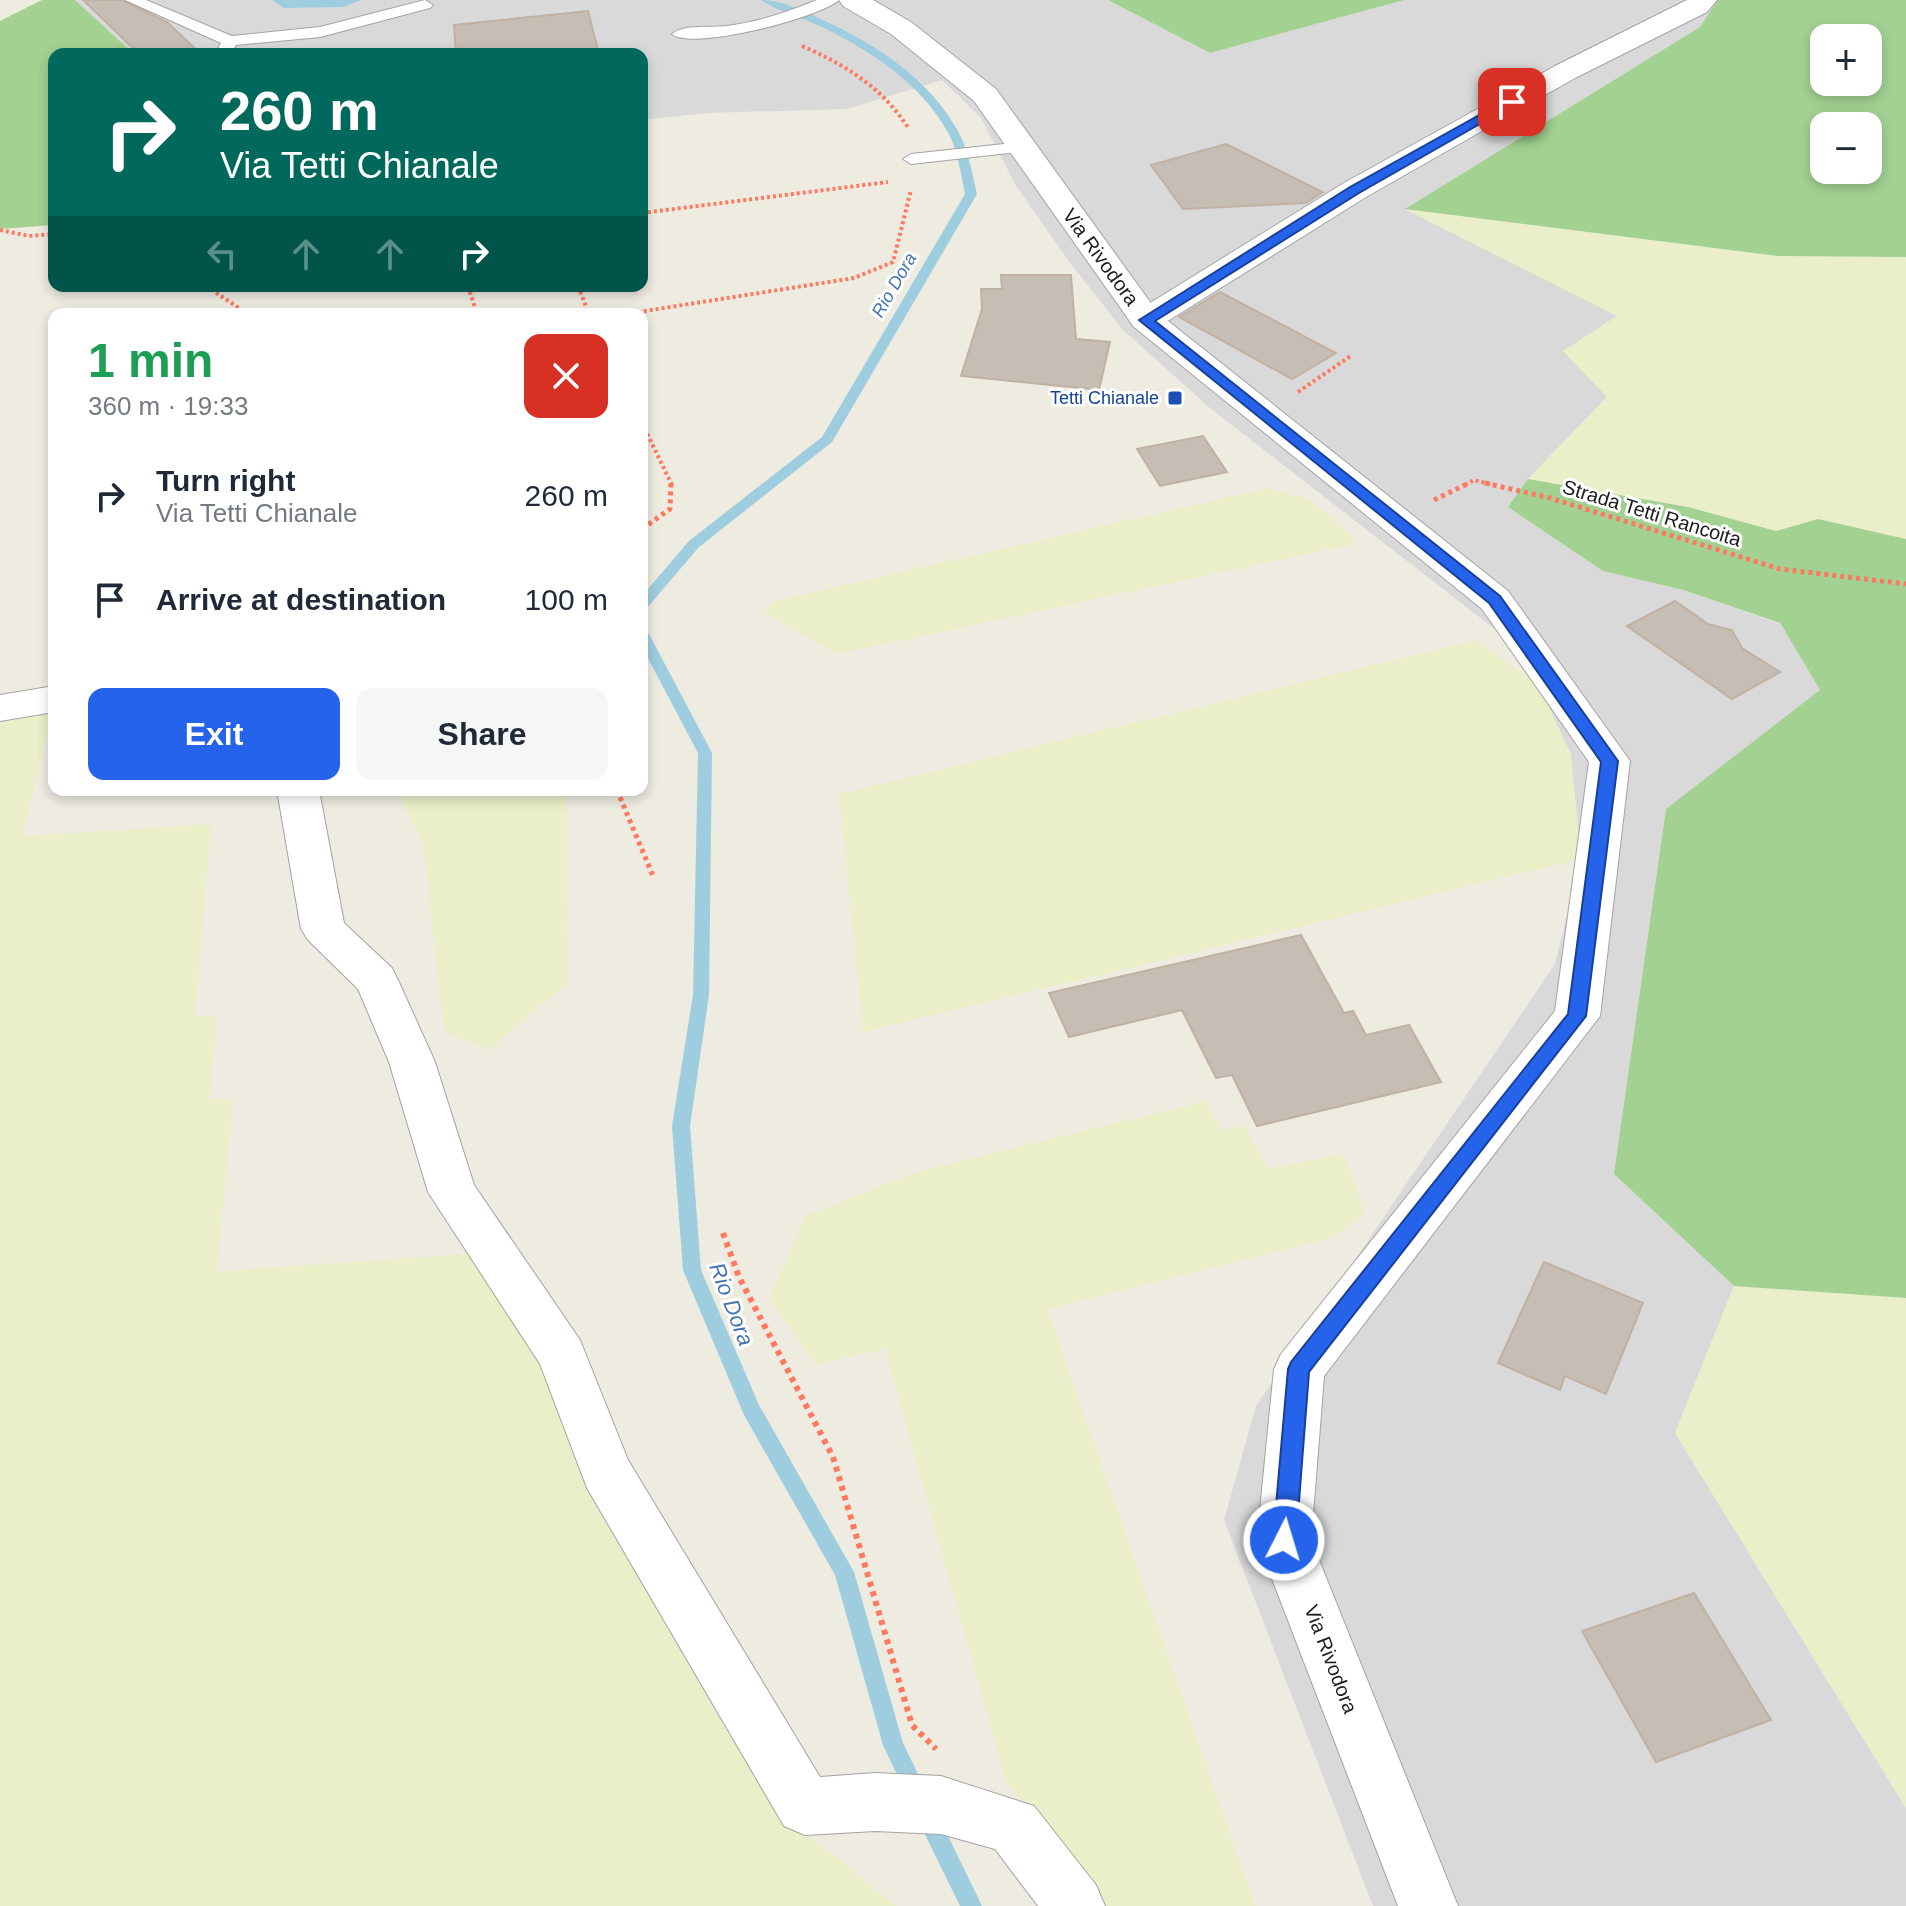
<!DOCTYPE html>
<html lang="en">
<head>
<meta charset="utf-8">
<style>
	:root { --surface:#fff; --page:#f6f6f7; --text:#1f2937; --muted:#747a83; --accent:#2563eb }
	body { margin:0; font-family:Helvetica,sans-serif; background:var(--page); color:var(--text); height:100vh; display:flex; flex-direction:column; font-size:30px; white-space:nowrap }
	* { box-sizing:border-box; margin:0 }
	p { font-size:26px; color:var(--muted) }
	.icon { flex:none; width:44px; height:44px; fill:none; stroke:currentColor; stroke-width:2; stroke-linecap:round; stroke-linejoin:round }
	.map { position:relative; flex:1; overflow:hidden }
	.panel { position:absolute; left:48px; top:308px; width:600px; height:488px; display:flex; flex-direction:column; background:var(--surface); border-radius:16px; box-shadow:0 4px 12px #0003 }
	.panel>* { flex:none }
	.hud { position:absolute; left:48px; top:48px; width:600px; height:244px; border-radius:16px; box-shadow:0 4px 12px #0003; background:#00695c; color:#fff; overflow:hidden }
	.tools { position:absolute; left:1810px; top:24px; display:grid; gap:16px }
	.tools a { display:grid; place-items:center; width:72px; height:72px; border-radius:16px; background:var(--surface); box-shadow:0 4px 12px #0003; font-size:40px }
	.pin { position:absolute; display:grid; place-items:center; width:68px; height:68px; color:#fff; margin:-34px; border-radius:16px; box-shadow:0 4px 12px #0006 }
	.me { position:absolute; width:88px; margin:-44px; rotate:5deg; stroke-linejoin:round; filter:drop-shadow(0 0 6px #0008) }
	.turn { display:flex; align-items:center; gap:28px; height:168px; padding:0 40px; font-size:36px }
	.turn .icon { width:104px; height:104px; stroke-width:2.5 }
	.turn b { display:block; font-size:56px; line-height:68px }
	.lanes { display:flex; align-items:center; height:76px; padding:0 40px; background:#0003; justify-content:center; gap:40px; direction:ltr }
	.lanes .off { opacity:.35 }
	.round { display:grid; place-items:center; flex:none; width:84px; height:84px; border-radius:16px; background:var(--page) }
	.overview { display:flex; align-items:center; justify-content:space-between; height:136px; padding:0 40px }
	h1 { font-size:48px; font-weight:700; line-height:60px; color:#1e9e55 }
	.action { display:flex; gap:16px; margin-top:auto; padding:16px 40px }
	.action a { flex:1; height:92px; border-radius:16px; background:var(--accent); color:#fff; font-size:32px; font-weight:700; line-height:92px; text-align:center }
	.action a+a { background:var(--page); color:var(--text) }
	ul { padding:0; list-style:none }
	li { display:flex; align-items:center; gap:24px; height:104px; padding:0 40px }
	li div { flex:1 }
	li b { display:block; font-size:30px }
	li em { font-style:normal }
	.map>svg:first-child { display:block }
</style>
</head>
<body>
<div class="map">
<svg width="1906" height="1906" viewBox="0 0 1906 1906">
	<rect width="100%" height="100%" fill="#eeebe1"/>
	<path fill="#dad9d9" d="M75,0H1108L1210,53L1404,0H1718L1700,27L1405,209L1618,316L1607,397L1528,479L1603,571L1683,590L1780,624L1820,690L1614,1174L1734,1286L1675,1433L1906,1808V1906H1373L1224,1520L1256,1406L1555,964L1581,859L1538,684L1501,634L1210,408L1123,330L1071,264L1016,186L981,118L942,80L847,109L707,113L642,120V54H134Z"/>
	<path fill="#eaefca" d="M1405,209L1778,256L1906,257V539L1818,519L1776,531L1688,507L1528,479L1607,397L1563,351L1617,316Z
		M1268,488L1308,499L1350,533L1354,544L838,654L764,613L774,601Z
		M1476,640L1538,684L1571,754L1581,859L863,1032L839,794Z
		M53,711L22,836L211,824L195,1016L217,1017L209,1099H233L217,1271L469,1254L535,1342L581,1473L769,1795L807,1833L896,1906H0V720Z
		M394,790H566L567,983L489,1050L444,1032L423,841Z
		M1206,1101L1221,1130L1244,1126L1268,1168L1343,1154L1365,1213L1332,1238L1047,1309L1255,1906H1106L1006,1782L885,1349L816,1365L769,1299L805,1216L914,1173Z
		M1734,1286L1906,1298V1808L1675,1433Z"/>
	<path fill="#a2d192" fill-rule="evenodd" d="M42,0H75L134,54H54V225L0,229V21Z
		M1108,0H1404L1210,53Z
		M1718,0H1906V257L1778,256L1405,209L1700,27ZM1868,38V82H1824V38ZM1868,126V170H1824V126Z
		M1528,479L1688,507L1776,531L1818,519L1906,539V1298L1734,1286L1614,1174L1666,809L1820,690L1780,623L1683,590L1603,571L1508,507Z"/>
	<g fill="none" stroke-linecap="round" stroke-linejoin="round">
		<path fill="#9ecddf" fill-rule="evenodd" d="M272,0H361L343,7L284,8Z
			M761,0C780,0 796,8 814,16C871,41 930,77 960,135C969,153 972,174 977,194L832,442L699,547L647,608L642,609V596L689,541L822,437L965,194C961,174 958,152 949,134C921,83 869,49 817,25C799,16 777,11 761,0Z
			M642,629L649,634L712,753L709,995L690,1126L701,1270L759,1405L854,1572L903,1743L927,1793L923,1800L916,1803L909,1800L883,1745L835,1575L744,1415L683,1270L672,1126L693,995L698,753L642,647Z
			M926,1804L934,1807L982,1906H960L915,1814L918,1807Z"/>
	</g>
	<path fill="#c6bdb4" stroke="#c1b1a2" stroke-width="2" d="M83,0H122L167,22L201,54H139Z
		M588,11L599,54H456L454,25Z
		M1226,144L1323,192L1306,203L1183,209L1151,165Z
		M1001,275H1071L1076,339L1110,342L1099,390L961,376L982,309L981,289H1002Z
		M1220,292L1336,353L1292,379L1179,317Z
		M1203,436L1227,472L1160,486L1137,449Z
		M1675,601L1708,624L1732,630L1742,648L1780,672L1732,699L1627,626Z
		M1301,935L1344,1013L1353,1011L1366,1035L1409,1025L1441,1082L1257,1126L1232,1075L1216,1078L1182,1010L1069,1037L1049,993Z
		M1544,1262L1643,1303L1606,1394L1565,1376L1560,1390L1498,1363Z
		M1694,1593L1771,1720L1656,1762L1582,1631Z"/>
	<g fill="none" stroke-linecap="round" stroke-linejoin="round">
		<defs>
			<path id="service" d="M125,0H146L232,36L320,27L425,0L433,5L430,8L320,37L236,45L231,54H215L221,43Z
				M817,0H839C819,18 692,51 672,34C684,24 711,28 727,26C759,22 787,12 817,0Z
				M1022,142L1028,143L1030,147L1028,151L911,164L903,159L911,154Z"/>
			<path id="minor" d="M1687,0H1717L1707,12L1575,78L1366,197L1158,327L1146,330L1134,327L1129,320L1134,313L1344,183L1555,66Z
				M54,686V712L0,721V695Z
				M277,790H319L344,923L392,968L398,980L435,1062L474,1185L580,1340L628,1460L820,1777L875,1773L941,1776L1034,1806L1096,1885L1105,1906H1038L995,1849L941,1834L875,1831L805,1835L784,1826L587,1488L540,1364L428,1192L389,1062L358,989L308,940L301,929Z"/>
			<path id="tertiary" d="M839,0H873L911,22L996,89L1158,313L1508,591L1630,761L1600,1016L1324,1376L1311,1540L1458,1906H1398L1257,1540L1274,1369L1281,1354L1555,1011L1589,762L1482,609L1134,327L974,101L891,34L843,6Z"/>
		</defs>
		<use href="#service" stroke="#a3a3a3" stroke-width="2"/>
		<use href="#minor" stroke="#a3a3a3" stroke-width="2"/>
		<use href="#tertiary" stroke="#a3a3a3" stroke-width="2"/>
		<path stroke="#ff7961" stroke-width="4" stroke-dasharray="3 3" stroke-linecap="butt" d="M802,46C846,65 883,88 909,129
			M642,213L888,182
			M0,230L29,236L54,234
			M206,286L248,314
			M468,286L477,314
			M578,286L589,314
			M626,314L854,278L893,262L911,190
			M1298,392L1352,355
			M642,423L672,485
			M1465,485L1474,480L1493,485"/>
		<path stroke="#ff7961" stroke-width="5" stroke-dasharray="4 4" stroke-linecap="butt" d="M1485,483L1550,498L1780,569L1906,584
			M1434,500L1469,483
			M642,529L670,509L671,483
			M617,790L653,876"/>
		<path stroke="#ff7961" stroke-width="6" stroke-dasharray="5 5" stroke-linecap="butt" d="M723,1233L739,1277L833,1457L912,1725L936,1749"/>
		<use href="#service" fill="#fff" fill-rule="evenodd"/>
		<use href="#minor" fill="#fff" fill-rule="evenodd"/>
		<use href="#tertiary" fill="#fff" fill-rule="evenodd"/>
	</g>
	<path fill="#2563eb" stroke="#184099" stroke-width="2" d="M1508,99L1518,102L1359,193L1155,321L1500,596L1618,761L1586,1016L1309,1372L1296,1540L1292,1547L1284,1550L1277,1547L1273,1540L1288,1369L1291,1362L1568,1014L1601,762L1489,603L1139,320L1350,187Z"/>
	<rect fill="#1a4fb4" stroke="#fff" stroke-width="3" x="1167" y="390" width="16" height="16" rx="4"/>
	<g text-anchor="middle" stroke-width="6" stroke-linejoin="round" paint-order="stroke">
		<g font-size="18" font-style="italic" fill="#4375b1" stroke="#fff">
			<text transform="translate(894 285) rotate(-60)" y="6">Rio Dora</text>
		</g>
		<g font-size="18" fill="#164399" stroke="#fff" text-anchor="end">
			<text x="1159" y="404">Tetti Chianale</text>
		</g>
		<g font-size="20" fill="#1c1c1c" stroke="#fff">
			<text transform="translate(1101 257) rotate(54)" y="7">Via Rivodora</text>
			<text transform="translate(1652 513) rotate(17)" y="7">Strada Tetti Rancoita</text>
			<text transform="translate(1331 1659) rotate(69)" y="7">Via Rivodora</text>
		</g>
		<g font-size="22" font-style="italic" fill="#4375b1" stroke="#fff">
			<text transform="translate(732 1304) rotate(69)" y="8">Rio Dora</text>
		</g>
	</g>
</svg>
<div class="tools">
<a>+</a>
<a>−</a>
</div>
<div class="pin" style="left:1512px;top:102px;background:#d93025"><svg class="icon" aria-label="arrive" viewBox="0 0 24 24"><path d="M6 21V4h12l-3 4 3 4H6"/></svg></div>
<svg class="me" style="left:1284px;top:1540px" viewBox="-20 -20 40 40"><circle r="17" fill="#2563eb" stroke="#fff" stroke-width="3"/><path d="M0-11L8 9 0 5-8 9z" fill="#fff"/></svg>
<div class="hud">
<div class="turn"><svg class="icon" aria-label="right" viewBox="0 0 24 24"><path d="M7 20v-9h11M14 6l5 5-5 5"/></svg><div><b>260 m</b>Via Tetti Chianale</div></div>
<div class="lanes"><svg class="icon off" aria-label="left" viewBox="0 0 24 24"><path d="M17 20v-9H6M10 6l-5 5 5 5"/></svg><svg class="icon off" aria-label="ahead" viewBox="0 0 24 24"><path d="M12 20V5M6 11l6-6 6 6"/></svg><svg class="icon off" aria-label="ahead" viewBox="0 0 24 24"><path d="M12 20V5M6 11l6-6 6 6"/></svg><svg class="icon" aria-label="right" viewBox="0 0 24 24"><path d="M7 20v-9h11M14 6l5 5-5 5"/></svg></div>
</div>
<section class="panel">
<div class="overview"><div><h1>1 min</h1><p>360 m · 19:33</p></div><a class="round" style="background:#d93025;color:#fff"><svg class="icon" aria-label="close" viewBox="0 0 24 24"><path d="M6 6l12 12M18 6L6 18"/></svg></a></div>
<ul>
<li><svg class="icon" aria-label="right" viewBox="0 0 24 24"><path d="M7 20v-9h11M14 6l5 5-5 5"/></svg><div><b>Turn right</b><p>Via Tetti Chianale</p></div><em>260 m</em></li>
<li><svg class="icon" aria-label="arrive" viewBox="0 0 24 24"><path d="M6 21V4h12l-3 4 3 4H6"/></svg><div><b>Arrive at destination</b></div><em>100 m</em></li>
</ul>
<div class="action"><a>Exit</a><a>Share</a></div>
</section>
</div>
</body>
</html>
